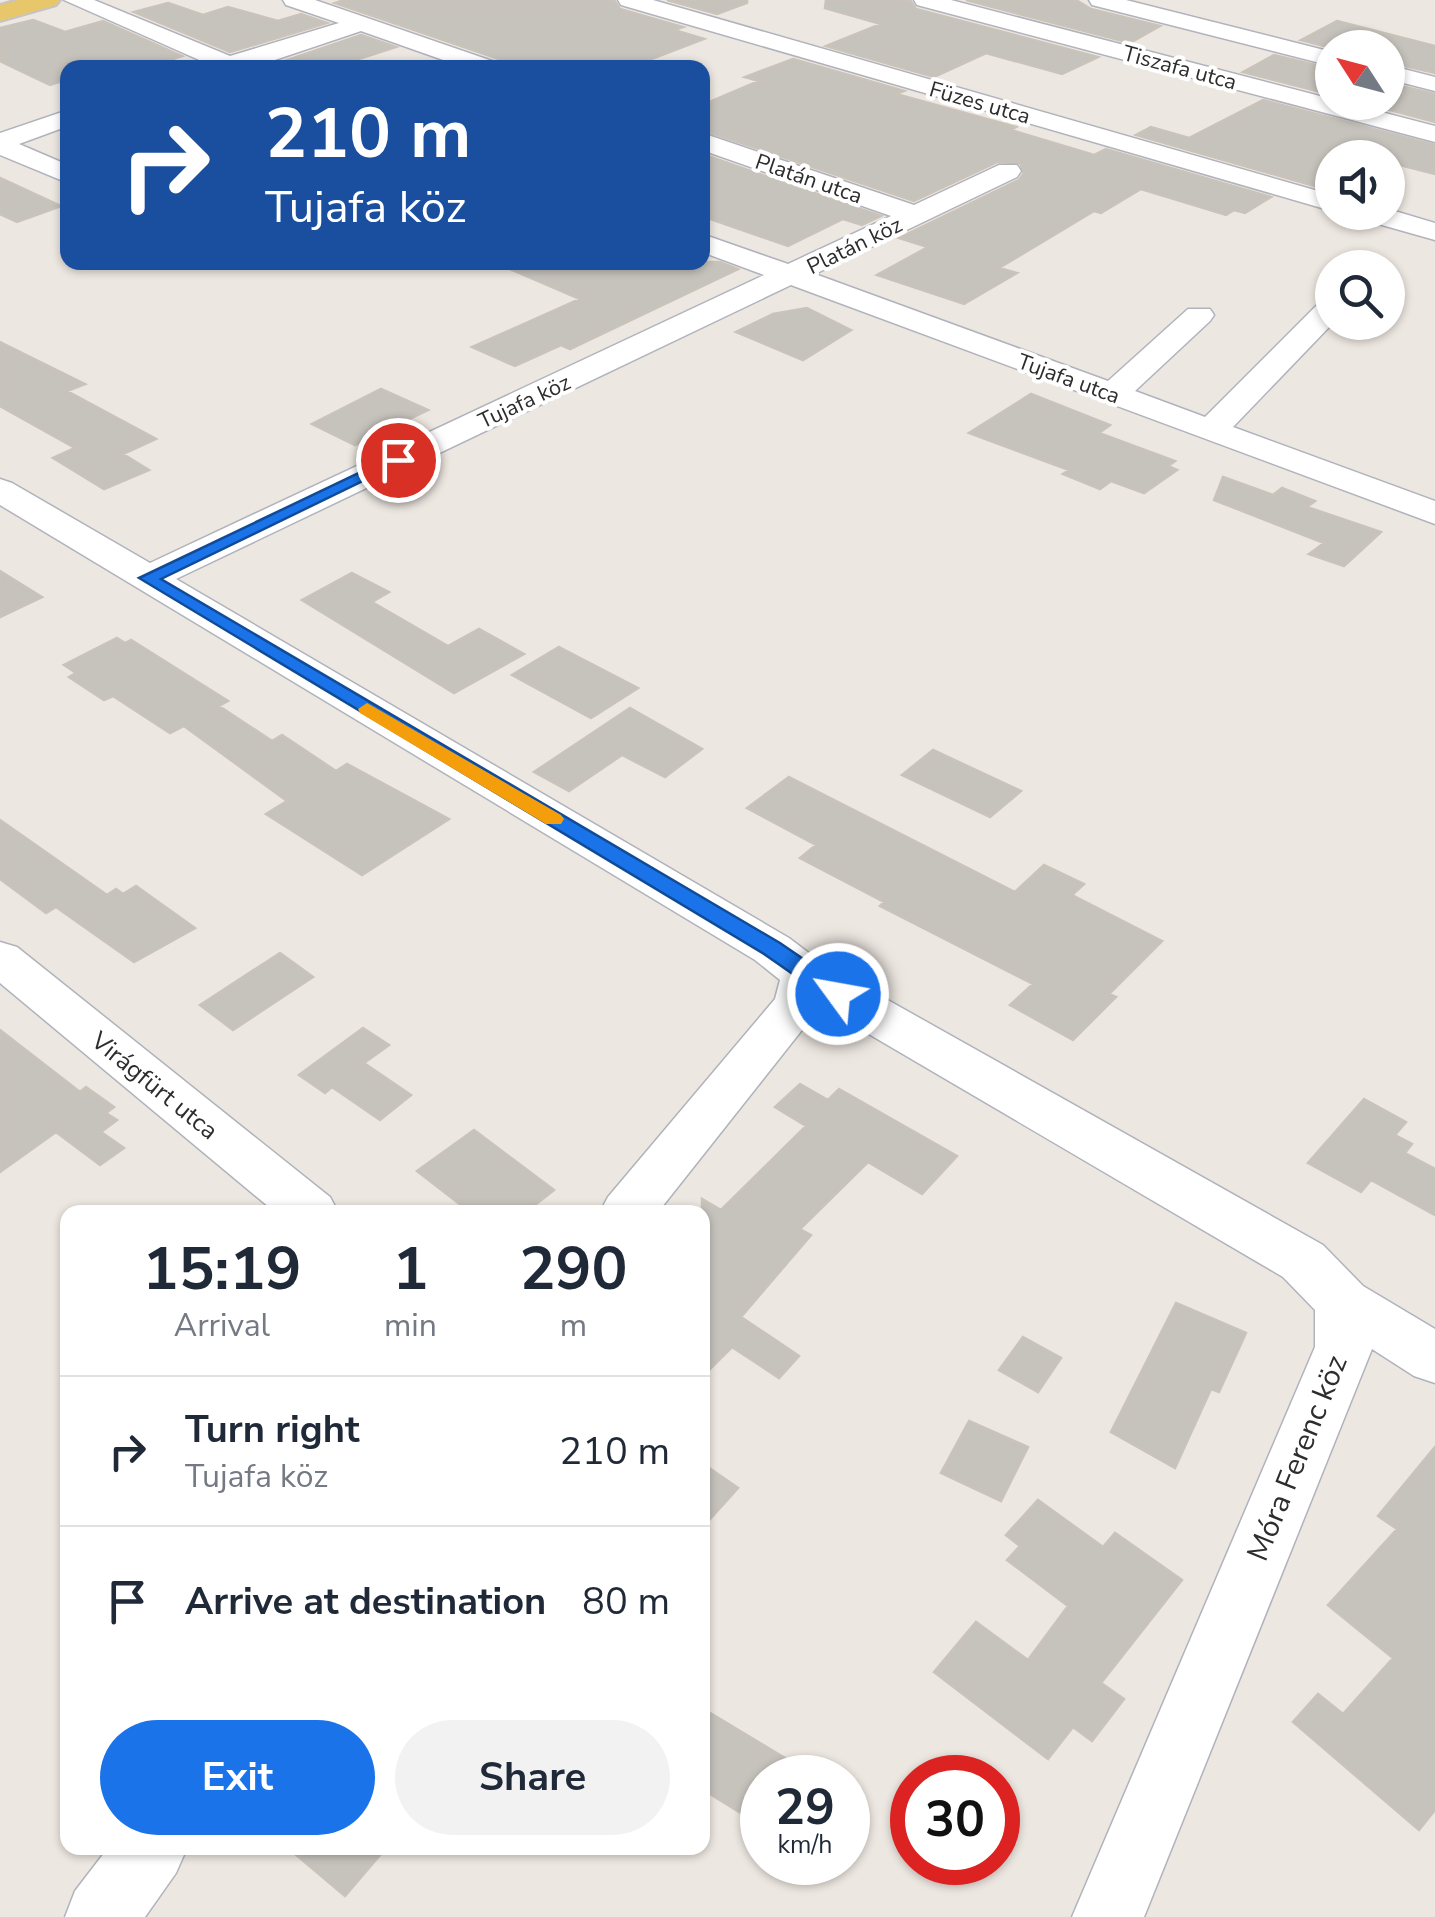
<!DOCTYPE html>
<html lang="en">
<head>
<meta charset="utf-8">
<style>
	:root { --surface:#fff; --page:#f2f2f3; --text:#1f2937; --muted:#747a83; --line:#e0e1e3; --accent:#1a73e8 }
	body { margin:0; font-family:"Nunito Sans",sans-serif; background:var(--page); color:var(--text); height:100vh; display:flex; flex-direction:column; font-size:38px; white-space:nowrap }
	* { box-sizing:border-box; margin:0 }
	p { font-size:32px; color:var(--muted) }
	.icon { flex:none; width:55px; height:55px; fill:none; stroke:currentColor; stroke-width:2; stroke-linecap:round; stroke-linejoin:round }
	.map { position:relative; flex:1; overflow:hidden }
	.drawer { position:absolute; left:60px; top:1205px; width:650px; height:650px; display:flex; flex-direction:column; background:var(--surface); border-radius:20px; box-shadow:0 2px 8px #0004 }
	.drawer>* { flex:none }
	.top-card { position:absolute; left:60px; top:60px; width:650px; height:210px; border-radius:20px; box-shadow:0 2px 8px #0004; background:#1a4fa0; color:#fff; overflow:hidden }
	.needle { width:65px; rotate:306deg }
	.fabs { position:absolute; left:1315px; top:30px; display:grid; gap:20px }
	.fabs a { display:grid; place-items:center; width:90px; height:90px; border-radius:50%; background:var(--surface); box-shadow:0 2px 8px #0004; font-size:50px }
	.speed { position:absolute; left:740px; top:1755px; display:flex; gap:20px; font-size:50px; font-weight:700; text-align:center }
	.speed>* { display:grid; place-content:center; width:130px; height:130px; border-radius:50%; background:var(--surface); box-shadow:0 2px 8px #0004; line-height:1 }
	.speed small { font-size:25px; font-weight:400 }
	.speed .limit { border:15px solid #d22; background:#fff; color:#111 }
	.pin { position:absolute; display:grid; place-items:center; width:85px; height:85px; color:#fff; margin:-42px; border:5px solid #fff; border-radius:50%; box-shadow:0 2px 10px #0007 }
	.me { position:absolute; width:110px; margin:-55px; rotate:302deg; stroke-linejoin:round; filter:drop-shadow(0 0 8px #0008) }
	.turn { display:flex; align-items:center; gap:35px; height:210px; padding:0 40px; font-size:45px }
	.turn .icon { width:130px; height:130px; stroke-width:2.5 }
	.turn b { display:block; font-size:70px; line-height:85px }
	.eta { display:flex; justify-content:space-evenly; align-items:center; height:170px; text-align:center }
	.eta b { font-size:60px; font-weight:700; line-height:70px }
	.action { display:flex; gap:20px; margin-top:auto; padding:20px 40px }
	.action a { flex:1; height:115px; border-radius:60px; background:var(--accent); color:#fff; font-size:40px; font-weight:700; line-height:115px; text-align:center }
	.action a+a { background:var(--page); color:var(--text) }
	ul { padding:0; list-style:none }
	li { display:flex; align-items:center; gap:30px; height:150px; padding:0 40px; border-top:2px solid var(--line) }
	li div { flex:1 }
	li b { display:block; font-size:38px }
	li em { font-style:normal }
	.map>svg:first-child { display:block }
</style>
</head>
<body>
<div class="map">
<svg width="1435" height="1917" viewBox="0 0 1435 1917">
	<rect width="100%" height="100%" fill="#ede7e1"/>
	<path fill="#c6c2bc" stroke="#c9c3ba" stroke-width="2.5" d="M344,0H614L620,9L683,27L674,30L704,39L628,68H507L499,59L335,3Z
		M667,0H747V3L717,14Z
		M826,0H910L916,9L1098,57L1062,74L986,53L934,77L826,46L881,24L825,8Z
		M966,0H1076L1091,9L1160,26L1130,43Z
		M168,3L203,15L228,7L278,21L301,14L327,23L230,52L134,12Z
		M33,20L65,32L103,21L182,56L145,68L112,64L68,68V79L50,85L0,61V28Z
		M1337,21L1435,46V73L1388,62V48H1332L1301,40Z
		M361,35L396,47L331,68H264Z
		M1274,55L1332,69V95L1243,72Z
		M793,59L904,91L896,94L1016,127L1011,130L1094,155L1106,149L1271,197L1245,213L1234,210L1226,215L1141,189L1101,213L1094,211L999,268L1017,273L964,304L877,275L928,247L899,238L1019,180L1024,173L1020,163L997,162L914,201L702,130V105L759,81L745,77Z
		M1388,83L1435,94V122L1360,102H1388Z
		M1263,100L1435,145V174L1388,162V158L1356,154L1350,158L1332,157V191L1136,135L1151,127L1189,138Z
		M702,154L881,216L862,225L843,219L788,246L702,216Z
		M0,178L61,206L17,222L0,214Z
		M494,262H720L738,269L570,349L561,345L515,366L472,347L580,299Z
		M807,308L851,330L803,360L736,332L773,314Z
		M0,342L85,384L67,391L156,439L123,454L149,470L104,489L53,458L75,448L0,406Z
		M381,389L428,410L355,445L312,424Z
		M1031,394L1110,425L1099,433L1175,461L1168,466L1177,470L1144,493L1111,481L1100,489L1063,474L1069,470L969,433Z
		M1223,477L1273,495L1282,488L1315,501L1307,507L1381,532L1344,566L1309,554L1324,543L1214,500Z
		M0,571L42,597L0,617Z
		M352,573L389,592L372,602L448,646L479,629L524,654L454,693L302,600Z
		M117,638L125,643L131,640L228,701L219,706L272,741L282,735L336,771L347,764L449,819L362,875L266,814L287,801L184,726L170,733L113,696L104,700L69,677L76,673L64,665Z
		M559,647L638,688L591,718L512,675Z
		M630,708L702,749L665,777L622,755L569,791L534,772Z
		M933,750L1021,791L990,817L902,775Z
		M789,777L1015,892L1044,865L1084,884L1072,895L1162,941L1109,994L1116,997L1073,1040L1010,1005L1033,984L880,906L884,902L800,858L816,845L747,808Z
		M0,820L107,895L116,889L123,894L136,886L195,928L134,962L56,907L46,913L0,879Z
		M280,953L313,977L233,1030L200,1005Z
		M363,1028L389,1045L364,1063L411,1095L380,1120L332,1087L325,1093L299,1075Z
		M0,1030L80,1092L86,1087L114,1107L106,1113L117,1120L101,1132L124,1148L100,1165L56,1132L0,1172Z
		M800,1084L828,1100L839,1089L957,1156L922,1194L868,1162L800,1229L811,1235L741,1317L799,1356L779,1378L732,1347L702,1377V1199L721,1210L806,1126L775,1107Z
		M1364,1099L1406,1122L1395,1135L1412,1144L1405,1153L1435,1169V1215L1371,1180L1361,1192L1308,1163Z
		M474,1130L554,1190L526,1212H470L417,1171Z
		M1176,1303L1246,1333L1219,1392L1211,1389L1175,1468L1111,1432Z
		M1023,1337L1061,1358L1038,1392L999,1370Z
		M969,1421L1028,1447L1001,1501L941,1473Z
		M1435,1447V1810L1419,1830L1293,1722L1318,1694L1343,1714L1393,1658L1328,1605L1397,1529L1378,1516Z
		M702,1463L738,1488L702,1528Z
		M1038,1500L1103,1547L1115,1533L1182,1580L1101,1683L1124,1699L1092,1741L1073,1727L1048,1759L934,1672L976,1622L1028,1660L1068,1606L1007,1560L1020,1546L1006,1535Z
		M702,1708L818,1778H762V1826L702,1789Z
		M288,1848H386L345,1896Z"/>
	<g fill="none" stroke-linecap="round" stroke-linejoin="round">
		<defs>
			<path id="minor" d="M64,0H94L230,56L339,23L286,5L283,0H315L498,63L502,68H466L361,31L251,68H203L206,63Z
				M618,0H653L1332,195V211L621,5Z
				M914,0H951L1435,126V142L917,5Z
				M1089,0H1126L1332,52V66L1092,5Z
				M1388,65L1435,77V91L1388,79Z
				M68,110V126L19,144L68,165V183L0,155V133Z
				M702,133L914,205L999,165H1017L1021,171L1017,177L815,274L1108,381L1188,309H1210L1214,315L1210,321L1135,391L1205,417L1316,306L1332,304L1334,322L1233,427L1435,501V524L791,285L176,579L789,938L822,963L1323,1245L1363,1286L1435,1329V1383L1414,1376L1372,1349L1144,1917H1072L1315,1347V1310L1283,1277L821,1006L658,1212H600L608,1197L775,999L780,980L755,960L0,505V479L12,483L150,563L764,275L702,252V234L788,264L891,216L702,150Z
				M1388,209L1435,223V240L1357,218L1353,212H1388Z
				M0,942L17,947L330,1197L338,1212H275L0,983Z
				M108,1848H187L176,1873L145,1917H65L75,1891Z"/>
			<path id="major" d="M18,0H60L56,5L0,21V5Z"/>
		</defs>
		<use href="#minor" stroke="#b1b3bc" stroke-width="3"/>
		<use href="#major" stroke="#c4c4c4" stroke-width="4"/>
		<use href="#minor" fill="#fff" fill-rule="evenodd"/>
		<use href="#major" fill="#e8c76b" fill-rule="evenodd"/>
	</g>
	<path fill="#1a73e8" stroke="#114b97" stroke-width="2.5" d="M392,457L406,460L161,579L780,943L847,989L850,994L847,1000H830L764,954L139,578Z"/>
	<path fill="#f59e0b" d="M367,703L561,815L564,819L561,824H546L360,713L358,709Z"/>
	<g text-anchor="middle" stroke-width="8" stroke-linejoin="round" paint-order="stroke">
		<g font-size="22" fill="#2d2d2d" stroke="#fff">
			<text transform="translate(1180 67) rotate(15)" y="8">Tiszafa utca</text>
			<text transform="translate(980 102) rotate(16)" y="8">Füzes utca</text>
			<text transform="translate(809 178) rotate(19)" y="8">Platán utca</text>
			<text transform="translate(854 245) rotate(-26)" y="8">Platán köz</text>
			<text transform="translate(1069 378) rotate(20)" y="8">Tujafa utca</text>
			<text transform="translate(524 401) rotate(-25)" y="8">Tujafa köz</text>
		</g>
		<g font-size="25" fill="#2d2d2d" stroke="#fff">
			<text transform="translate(155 1085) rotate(39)" y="9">Virágfürt utca</text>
		</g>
		<g font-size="30" fill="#2d2d2d" stroke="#fff">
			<text transform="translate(1297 1458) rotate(-68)" y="10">Móra Ferenc köz</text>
		</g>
	</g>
</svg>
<div class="fabs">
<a><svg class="needle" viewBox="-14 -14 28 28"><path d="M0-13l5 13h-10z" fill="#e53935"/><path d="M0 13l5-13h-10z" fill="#747a83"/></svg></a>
<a><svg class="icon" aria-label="sound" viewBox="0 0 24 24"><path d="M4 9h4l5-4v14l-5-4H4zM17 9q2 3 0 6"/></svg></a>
<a><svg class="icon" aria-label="search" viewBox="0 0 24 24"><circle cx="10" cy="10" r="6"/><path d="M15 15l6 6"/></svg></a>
</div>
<div class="speed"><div>29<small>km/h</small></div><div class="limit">30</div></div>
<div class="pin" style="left:398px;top:460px;background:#d93025"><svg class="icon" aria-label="arrive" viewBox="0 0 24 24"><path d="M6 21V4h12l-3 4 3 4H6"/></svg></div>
<svg class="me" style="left:838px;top:994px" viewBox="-20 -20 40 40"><circle r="17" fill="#1a73e8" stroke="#fff" stroke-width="3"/><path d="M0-11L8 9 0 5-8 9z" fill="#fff"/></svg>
<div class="top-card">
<div class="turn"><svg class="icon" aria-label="right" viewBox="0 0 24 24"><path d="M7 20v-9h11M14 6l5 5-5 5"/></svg><div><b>210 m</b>Tujafa köz</div></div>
</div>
<section class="drawer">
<div class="eta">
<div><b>15:19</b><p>Arrival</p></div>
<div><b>1</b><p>min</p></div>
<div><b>290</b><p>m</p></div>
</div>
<ul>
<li><svg class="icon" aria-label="right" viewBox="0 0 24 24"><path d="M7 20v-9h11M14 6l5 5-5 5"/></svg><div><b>Turn right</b><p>Tujafa köz</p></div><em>210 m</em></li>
<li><svg class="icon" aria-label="arrive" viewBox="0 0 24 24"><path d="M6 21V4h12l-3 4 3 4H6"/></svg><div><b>Arrive at destination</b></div><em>80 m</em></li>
</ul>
<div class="action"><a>Exit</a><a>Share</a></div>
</section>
</div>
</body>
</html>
